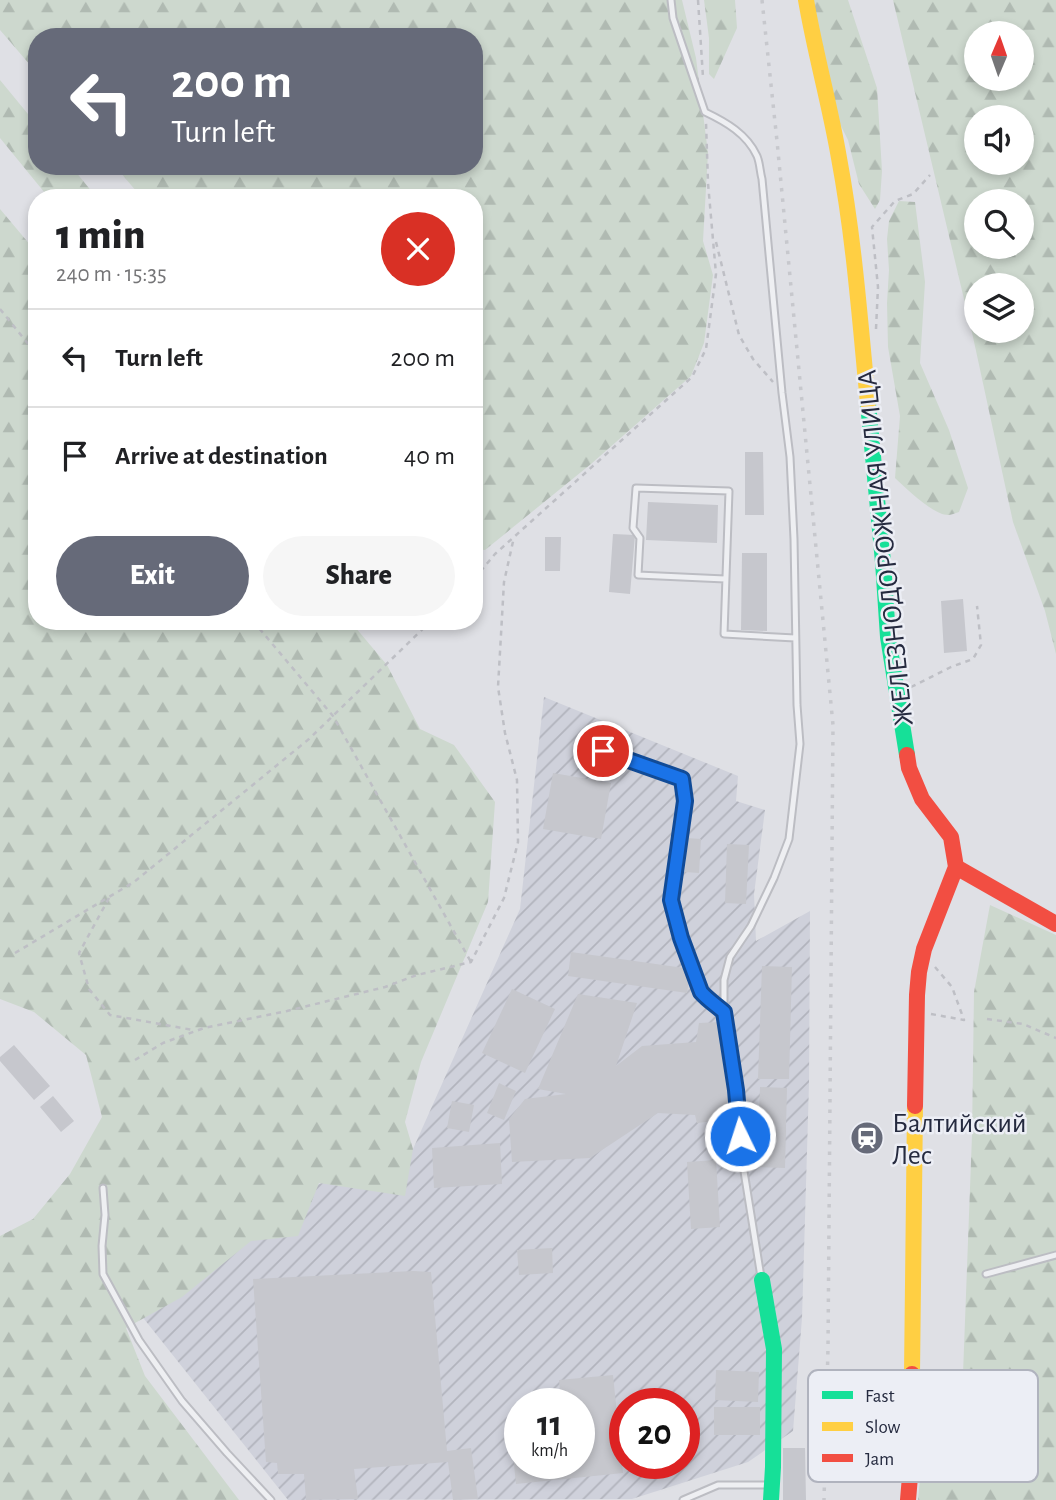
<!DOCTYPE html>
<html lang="en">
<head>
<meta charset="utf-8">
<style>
	:root { --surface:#fff; --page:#f6f6f6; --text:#202124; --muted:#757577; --line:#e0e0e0; --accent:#666a79 }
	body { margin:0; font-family:"Alegreya Sans",sans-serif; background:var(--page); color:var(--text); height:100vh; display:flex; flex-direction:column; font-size:26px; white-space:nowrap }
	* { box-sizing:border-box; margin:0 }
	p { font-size:23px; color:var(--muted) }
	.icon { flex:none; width:38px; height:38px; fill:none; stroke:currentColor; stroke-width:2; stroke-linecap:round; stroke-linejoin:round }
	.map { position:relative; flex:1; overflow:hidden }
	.details { position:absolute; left:28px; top:189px; width:455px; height:441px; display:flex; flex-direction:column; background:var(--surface); border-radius:28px; box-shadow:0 4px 10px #0003 }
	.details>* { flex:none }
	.top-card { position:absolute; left:28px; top:28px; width:455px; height:147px; border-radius:28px; box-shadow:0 4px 10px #0003; background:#666a79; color:#fff; overflow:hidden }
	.needle { width:46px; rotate:2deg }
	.controls { position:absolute; left:964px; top:21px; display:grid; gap:14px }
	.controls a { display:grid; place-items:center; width:70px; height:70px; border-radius:50%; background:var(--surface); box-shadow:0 4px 10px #0003; font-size:35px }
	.speed { position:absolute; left:504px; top:1388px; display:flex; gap:14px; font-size:35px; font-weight:700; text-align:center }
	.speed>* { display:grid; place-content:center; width:91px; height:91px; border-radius:50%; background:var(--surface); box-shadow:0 4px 10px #0003; line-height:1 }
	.speed small { font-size:18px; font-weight:400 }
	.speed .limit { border:10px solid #d22; background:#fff; color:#111 }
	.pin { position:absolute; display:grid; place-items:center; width:60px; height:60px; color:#fff; margin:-30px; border:4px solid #fff; border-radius:50%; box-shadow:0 2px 7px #0007 }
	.me { position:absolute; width:77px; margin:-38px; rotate:356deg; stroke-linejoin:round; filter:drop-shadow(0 0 5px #0008) }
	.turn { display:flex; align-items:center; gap:24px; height:147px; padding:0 28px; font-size:32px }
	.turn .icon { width:91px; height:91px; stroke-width:2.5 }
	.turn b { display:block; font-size:49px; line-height:60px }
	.round { display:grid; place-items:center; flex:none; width:74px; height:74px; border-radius:37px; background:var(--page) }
	.head { display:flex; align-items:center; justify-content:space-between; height:119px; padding:0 28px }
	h1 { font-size:42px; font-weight:800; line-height:52px }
	.cta { display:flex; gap:14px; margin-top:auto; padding:14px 28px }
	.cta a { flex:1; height:80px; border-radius:42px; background:var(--accent); color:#fff; font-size:28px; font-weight:800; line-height:80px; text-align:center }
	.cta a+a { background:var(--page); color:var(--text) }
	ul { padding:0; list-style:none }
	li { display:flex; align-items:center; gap:21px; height:98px; padding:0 28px; border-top:2px solid var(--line) }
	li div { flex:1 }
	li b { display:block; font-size:26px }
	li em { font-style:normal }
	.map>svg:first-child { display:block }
</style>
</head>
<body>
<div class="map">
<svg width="1056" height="1500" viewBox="0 0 1056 1500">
	<defs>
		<pattern id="industrial-furrows" width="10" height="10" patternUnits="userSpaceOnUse" patternTransform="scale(1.75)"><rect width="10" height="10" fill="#cfd1db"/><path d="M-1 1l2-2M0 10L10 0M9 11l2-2" fill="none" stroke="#b2b4bd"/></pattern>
		<pattern id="forest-firs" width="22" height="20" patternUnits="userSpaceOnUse" patternTransform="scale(1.75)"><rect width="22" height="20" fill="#cdd8ce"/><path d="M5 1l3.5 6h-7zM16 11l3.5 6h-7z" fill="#b0bab2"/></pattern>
	</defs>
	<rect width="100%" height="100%" fill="#dfe0e5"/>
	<path fill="url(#industrial-furrows)" fill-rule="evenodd" d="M544,697L738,776L736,801L765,810L754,894L756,941L810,911L809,1084L802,1318L793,1431L748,1462L632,1499L288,1500L125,1295L268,1203L413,1149L520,909ZM520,1404H579V1463H520ZM625,1404H684V1463H625Z"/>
	<path fill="url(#forest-firs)" fill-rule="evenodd" d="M0,0H682L696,58L708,153L703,241L713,275L704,343L691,376L591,464L485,550L474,549V198H142L115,166H474V37H37V73L0,30Z
		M704,0H735L737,28L714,79L709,74V38Z
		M810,0H848L877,88L882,171L880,200L875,209L859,184L848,140L828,100Z
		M893,0H1056V654L1045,611L1013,522L973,337ZM1022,33V79H976V33ZM1022,117V163H976V117ZM1022,201V247H976V201ZM1022,285V331H976V285Z
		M0,80L37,125V166H71L97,198H49L0,138Z
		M899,201L915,202L925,282L920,363L949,430L968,488L959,512C955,513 951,515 948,515C933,515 906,488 895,478L900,416L888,347L887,303L889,270L887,239L889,221Z
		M0,209L37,253V621H350L387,665L420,729L454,745L495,802L488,902L421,1062L405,1122L413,1149L405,1196L319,1183L298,1236L251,1241L182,1297L126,1328L145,1376L239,1500H0V1236L33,1219L70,1174L102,1117L86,1055L34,1012L0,999Z
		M990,905L1056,935V1500H918L923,1447L961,1427L972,1135L974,992Z"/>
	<path fill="#c6c7cd" d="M745,452H763L764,515H745Z
		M648,502L718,505L717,543L646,540Z
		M613,534L635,535L630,594L609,592Z
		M545,537H561L560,571H545Z
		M742,553H767V631L741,630Z
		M963,599L967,651L944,653L941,601Z
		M553,773L611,783L601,839L543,829Z
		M687,838L701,839L699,873L685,872Z
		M727,844L749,845L746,904L725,903Z
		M571,952L691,969L687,993L568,976Z
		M762,966L792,967L789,1079H758Z
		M512,989L555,1009L525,1073L482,1053Z
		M578,994L637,1003L616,1066L642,1046L696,1042L699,1023L721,1022L731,1119L697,1123L695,1115L658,1113L590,1158L512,1162L509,1119L525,1099L566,1094L538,1089Z
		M14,1045L50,1086L34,1100L0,1061V1057Z
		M499,1083L516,1091L504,1120L487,1113Z
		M760,1087L787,1088L785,1168L757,1167Z
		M53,1096L74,1121L61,1132L40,1107Z
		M452,1101L474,1105L469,1132L447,1128Z
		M500,1143L502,1184L434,1188L432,1148Z
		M716,1160L720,1227L691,1229L687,1162Z
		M552,1248L553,1273L519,1275L517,1250Z
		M413,1271L431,1272L447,1451L471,1448L478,1499L453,1500L448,1462L354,1469L358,1499L306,1500L304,1474H278L277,1463L266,1462L253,1279Z
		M716,1370L759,1372L758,1402L715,1400Z
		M613,1375L623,1473L516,1484L513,1455L520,1454V1463H579V1404H561L559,1380Z
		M684,1407H688L694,1450L684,1451Z
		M714,1407H760V1435H714Z
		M783,1448H805L806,1500H783Z"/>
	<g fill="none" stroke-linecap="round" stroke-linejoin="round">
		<defs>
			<path id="lane" d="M671,0L673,18L705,112C726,122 747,134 757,156C760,163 760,172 762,179L782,393L790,457L794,539L797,705L800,744L789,839L774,878L751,926L730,957L724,980V1012
				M725,579L638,575L640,538L633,528L636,488L729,491L724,634L795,638
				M603,751L682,779L685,801L671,900L681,938L701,992C708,1000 716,1005 724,1012L736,1090L742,1159L761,1277
				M103,1188L105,1215L102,1246L103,1274L139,1340L182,1401L227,1453L271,1500
				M986,1274L1056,1255
				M683,1500L718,1485H771"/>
		</defs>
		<use href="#lane" stroke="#bcbdc3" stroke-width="9"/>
		<path stroke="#bebfc5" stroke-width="2.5" stroke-dasharray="5 5" stroke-linecap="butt" d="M698,0L703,77
			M716,242L739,335L753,359L773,382
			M0,309L37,355
			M876,329L878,287L872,227L895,201L913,194L930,175
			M474,579L495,554L692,377L706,349L716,274L708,183L706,122
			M253,621L333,716L471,962
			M911,687L951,667L973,659L981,645L977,606
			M109,898L79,953L89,989L110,1015L193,1030
			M15,953L134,882L309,739L431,621
			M931,1014L964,1020L952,987L935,967
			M987,1019L1023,1024L1056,1038
			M135,1060L163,1043L204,1028L287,1011L385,987L417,975L471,962L504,898L518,842L517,780L505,733L498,687L504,582L514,537"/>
		<use href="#lane" stroke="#eeeff2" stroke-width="5"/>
		<path stroke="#16e098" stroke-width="16" d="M868,403L883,562L888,637L907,755
			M762,1280L774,1349L773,1467L771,1500"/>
		<path stroke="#ffcf43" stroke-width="16" d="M806,0C815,53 830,105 839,158C854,238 860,321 868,403
			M912,1374L915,1106"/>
		<path stroke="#f24e42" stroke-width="16" d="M907,755L909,768L922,799L951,837L956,867L924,949L919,972L917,995L915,1106
			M956,867L1056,924
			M908,1500L912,1453V1374"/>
		<path stroke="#c7c8cd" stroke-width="3.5" stroke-dasharray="3.5 7" stroke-linecap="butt" d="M762,0L777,141L833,725L828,1348L824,1500"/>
	</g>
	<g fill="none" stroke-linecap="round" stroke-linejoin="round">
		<defs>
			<path id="route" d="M603,751L682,779L685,801L671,900L681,938L701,992C708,1000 716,1005 724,1012L736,1090L740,1136"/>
		</defs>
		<use href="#route" stroke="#114b97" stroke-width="18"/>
		<use href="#route" stroke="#1a73e8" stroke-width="12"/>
	</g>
	<defs>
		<symbol id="station-disc" viewBox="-11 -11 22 22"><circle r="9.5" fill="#666a79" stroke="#eceef5"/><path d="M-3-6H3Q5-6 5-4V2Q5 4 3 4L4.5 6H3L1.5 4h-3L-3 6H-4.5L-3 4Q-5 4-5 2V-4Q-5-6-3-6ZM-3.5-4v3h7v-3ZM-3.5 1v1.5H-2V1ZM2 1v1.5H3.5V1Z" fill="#fff"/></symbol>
	</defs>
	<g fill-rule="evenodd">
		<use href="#station-disc" x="848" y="1119" width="38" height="38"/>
	</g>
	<g text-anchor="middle" stroke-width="5" stroke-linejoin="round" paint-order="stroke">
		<g font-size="28" fill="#252a3f" stroke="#eceef5">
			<text transform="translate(884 548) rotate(-96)" y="10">ЖЕЛЕЗНОДОРОЖНАЯ УЛИЦА</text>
		</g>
		<g font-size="28" fill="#252a3f" stroke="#eceef5" text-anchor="start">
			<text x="892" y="1132">Балтийский<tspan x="892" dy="32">Лес</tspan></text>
		</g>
	</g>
	<rect x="808" y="1370" width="230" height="112" rx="10" fill="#eceef5" stroke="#b0b3be" stroke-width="2"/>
	<rect x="822" y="1391" width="31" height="8" fill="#16e098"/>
	<rect x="822" y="1422" width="31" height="9" fill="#ffcf43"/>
	<rect x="822" y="1454" width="31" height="8" fill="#f24e42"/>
	<g font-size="19" fill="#252a3f">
		<text x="865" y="1402">Fast</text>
		<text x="865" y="1433">Slow</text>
		<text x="865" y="1465">Jam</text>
	</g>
</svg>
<div class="controls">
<a><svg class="needle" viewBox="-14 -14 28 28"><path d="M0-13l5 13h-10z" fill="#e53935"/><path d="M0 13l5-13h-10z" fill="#757577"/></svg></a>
<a><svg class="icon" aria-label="sound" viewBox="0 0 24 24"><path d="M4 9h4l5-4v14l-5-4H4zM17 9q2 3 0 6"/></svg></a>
<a><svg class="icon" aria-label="search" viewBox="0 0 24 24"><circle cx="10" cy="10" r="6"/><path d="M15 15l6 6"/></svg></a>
<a><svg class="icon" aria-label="layers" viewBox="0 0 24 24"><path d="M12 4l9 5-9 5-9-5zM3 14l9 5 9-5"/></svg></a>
</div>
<div class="speed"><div>11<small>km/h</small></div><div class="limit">20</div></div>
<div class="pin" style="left:603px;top:751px;background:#d93025"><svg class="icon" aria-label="arrive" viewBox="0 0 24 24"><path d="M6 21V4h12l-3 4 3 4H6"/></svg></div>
<svg class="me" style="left:740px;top:1136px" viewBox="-20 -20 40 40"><circle r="17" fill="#1a73e8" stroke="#fff" stroke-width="3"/><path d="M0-11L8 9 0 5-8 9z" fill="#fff"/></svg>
<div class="top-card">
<div class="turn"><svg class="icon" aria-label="left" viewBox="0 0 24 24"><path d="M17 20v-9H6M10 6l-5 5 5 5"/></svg><div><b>200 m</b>Turn left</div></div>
</div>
<section class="details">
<div class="head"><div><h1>1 min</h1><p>240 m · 15:35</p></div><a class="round" style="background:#d93025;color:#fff"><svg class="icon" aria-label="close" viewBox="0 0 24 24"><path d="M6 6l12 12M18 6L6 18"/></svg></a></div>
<ul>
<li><svg class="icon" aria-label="left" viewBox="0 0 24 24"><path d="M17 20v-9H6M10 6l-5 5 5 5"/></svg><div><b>Turn left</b></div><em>200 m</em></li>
<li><svg class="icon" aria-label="arrive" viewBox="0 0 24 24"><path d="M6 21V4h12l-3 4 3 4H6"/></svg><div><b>Arrive at destination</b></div><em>40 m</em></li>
</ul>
<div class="cta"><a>Exit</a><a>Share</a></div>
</section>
</div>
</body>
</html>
